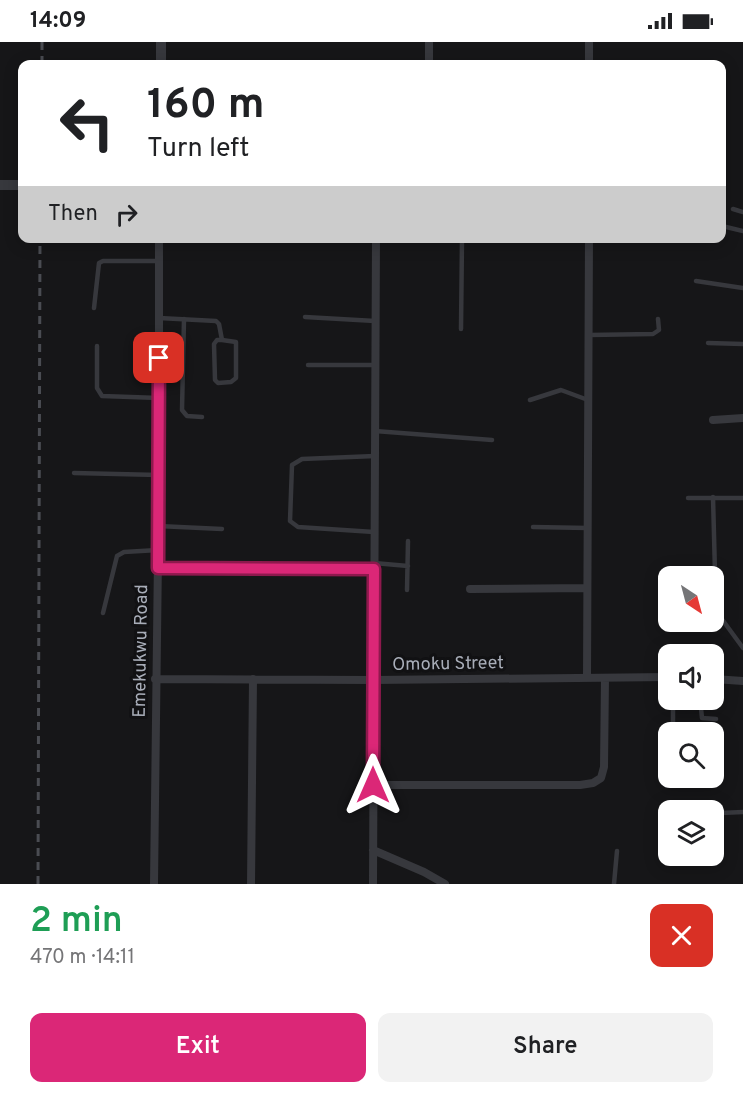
<!DOCTYPE html>
<html lang="en">
<head>
<meta charset="utf-8">
<style>
	:root { --surface:#fff; --page:#f2f2f2; --text:#202124; --muted:#757577; --accent:#db2777 }
	body { margin:0; font-family:Overpass,sans-serif; background:var(--page); color:var(--text); height:100vh; display:flex; flex-direction:column; font-size:22px; white-space:nowrap }
	* { box-sizing:border-box; margin:0 }
	p { font-size:20px; color:var(--muted) }
	.icon { flex:none; width:33px; height:33px; fill:none; stroke:currentColor; stroke-width:2; stroke-linecap:round; stroke-linejoin:round }
	.map { position:relative; height:842px; overflow:hidden }
	.side { display:flex; flex-direction:column; background:var(--surface); flex:1 }
	.side>* { flex:none }
	.banner { position:absolute; left:18px; top:18px; width:708px; height:183px; border-radius:12px; box-shadow:0 3px 15px #0003; background:#fff; color:var(--text); overflow:hidden }
	.needle { width:39px; rotate:144deg }
	.buttons { position:absolute; left:658px; top:524px; display:grid; gap:12px }
	.buttons a { display:grid; place-items:center; width:66px; height:66px; border-radius:12px; background:var(--surface); box-shadow:0 3px 15px #0003; font-size:30px }
	.pin { position:absolute; display:grid; place-items:center; width:51px; height:51px; color:#fff; margin:-26px; border-radius:12px; box-shadow:0 3px 9px #0006 }
	.me { position:absolute; width:66px; margin:-33px; rotate:0deg; stroke-linejoin:round; filter:drop-shadow(0 0 4px #0008) }
	.turn { display:flex; align-items:center; gap:21px; height:126px; padding:0 30px; font-size:27px }
	.turn .icon { width:78px; height:78px; stroke-width:2.5 }
	.turn b { display:block; font-size:42px; line-height:51px }
	.then { display:flex; align-items:center; height:57px; padding:0 30px; background:#0003; gap:12px; font-size:22px }
	.round { display:grid; place-items:center; flex:none; width:63px; height:63px; border-radius:12px; background:var(--page) }
	.head { display:flex; align-items:center; justify-content:space-between; height:102px; padding:0 30px }
	h1 { font-size:36px; font-weight:600; line-height:45px; color:#1e9e55 }
	.action { display:flex; gap:12px; margin-top:auto; padding:12px 30px }
	.action a { flex:1; height:69px; border-radius:12px; background:var(--accent); color:#fff; font-size:24px; font-weight:600; line-height:69px; text-align:center }
	.action a+a { background:var(--page); color:var(--text) }
	.status { display:flex; justify-content:space-between; align-items:center; height:42px; padding:0 30px; background:var(--surface); direction:ltr }
	.status svg { height:16px; fill:currentColor }
	.map>svg:first-child { display:block }
</style>
</head>
<body>
<div class="status"><b>14:09</b><svg viewBox="0 0 49 12"><path d="M0 12V9h3v3zM5 12V6h3v6zM10 12V3h3v9zM15 12V0h3v12zM26 1h20v11H26zM47 4h2v5h-2z"/></svg></div>
<div class="map">
<svg width="743" height="842" viewBox="0 0 743 842">
	<rect width="100%" height="100%" fill="#161618"/>
	<g fill="none" stroke-linecap="round" stroke-linejoin="round">
		<path stroke="#37383d" stroke-width="4.5" d="M733,167L743,170
			M722,184L743,189
			M696,239L743,246
			M94,266L99,221L103,219H159
			M305,275L375,279
			M159,276L216,279L219,282L222,298L236,300V336L231,340L218,341L215,338L214,302L217,298H222
			M184,277L182,368L187,374L202,375
			M461,287L462,196
			M589,293L653,292L659,288L658,277
			M708,301L743,302
			M97,304V346L102,354L159,356
			M308,323H375
			M530,358L561,348L588,358
			M375,389L492,398
			M74,431L159,433
			M713,455L716,569L743,606
			M688,456H743
			M158,484L222,487
			M533,485L588,486
			M374,490L298,485L290,479L292,423L302,417L375,414
			M374,521L408,524
			M407,548L408,499
			M103,571L117,514L124,510L158,508
			M700,657L702,676L716,677
			M673,690V657
			M721,771L743,770
			M614,842L617,809"/>
		<path stroke="#37383d" stroke-width="8" d="M589,0V22
			M429,22V0
			M713,378L743,376
			M158,526L374,527
			M470,547L587,546
			M587,636L589,196
			M155,637L374,638L669,635
			M714,637L743,639
			M373,743H580L593,741L601,736L604,725L605,636
			M373,808L424,830L445,842
			M154,842L159,433V196
			M251,842L253,637
			M373,842L376,196"/>
		<path stroke="#37383d" stroke-width="10" d="M161,22V0
			M0,143H22"/>
		<path stroke="#4a4c52" stroke-width="3" stroke-dasharray="8 6" stroke-linecap="butt" d="M42,22V0
			M38,842L40,196"/>
	</g>
	<g fill="none" stroke-linecap="round" stroke-linejoin="round">
		<defs>
			<path id="route" d="M159,316L158,526L374,527L373,743"/>
		</defs>
		<use href="#route" stroke="#8e194d" stroke-width="15"/>
		<use href="#route" stroke="#db2777" stroke-width="10"/>
	</g>
	<g text-anchor="middle" stroke-width="6" stroke-linejoin="round" paint-order="stroke">
		<g font-size="18" fill="#a8adb8" stroke="#111113">
			<text transform="translate(140 609) rotate(-89)" y="6">Emekukwu Road</text>
			<text transform="translate(448 621) rotate(-1)" y="6">Omoku Street</text>
		</g>
	</g>
</svg>
<div class="buttons">
<a><svg class="needle" viewBox="-14 -14 28 28"><path d="M0-13l5 13h-10z" fill="#e53935"/><path d="M0 13l5-13h-10z" fill="#757577"/></svg></a>
<a><svg class="icon" aria-label="sound" viewBox="0 0 24 24"><path d="M4 9h4l5-4v14l-5-4H4zM17 9q2 3 0 6"/></svg></a>
<a><svg class="icon" aria-label="search" viewBox="0 0 24 24"><circle cx="10" cy="10" r="6"/><path d="M15 15l6 6"/></svg></a>
<a><svg class="icon" aria-label="layers" viewBox="0 0 24 24"><path d="M12 4l9 5-9 5-9-5zM3 14l9 5 9-5"/></svg></a>
</div>
<div class="pin" style="left:159px;top:316px;background:#d93025"><svg class="icon" aria-label="arrive" viewBox="0 0 24 24"><path d="M6 21V4h12l-3 4 3 4H6"/></svg></div>
<svg class="me" style="left:373px;top:743px" viewBox="-20 -20 40 40"><path d="M0-17L14 15 0 8-14 15z" fill="#db2777" stroke="#fff" stroke-width="4"/></svg>
<div class="banner">
<div class="turn"><svg class="icon" aria-label="left" viewBox="0 0 24 24"><path d="M17 20v-9H6M10 6l-5 5 5 5"/></svg><div><b>160 m</b>Turn left</div></div>
<div class="then">Then<svg class="icon" aria-label="right" viewBox="0 0 24 24"><path d="M7 20v-9h11M14 6l5 5-5 5"/></svg></div>
</div>
</div>
<section class="side">
<div class="head"><div><h1>2 min</h1><p>470 m · 14:11</p></div><a class="round" style="background:#d93025;color:#fff"><svg class="icon" aria-label="close" viewBox="0 0 24 24"><path d="M6 6l12 12M18 6L6 18"/></svg></a></div>
<div class="action"><a>Exit</a><a>Share</a></div>
</section>
</body>
</html>
